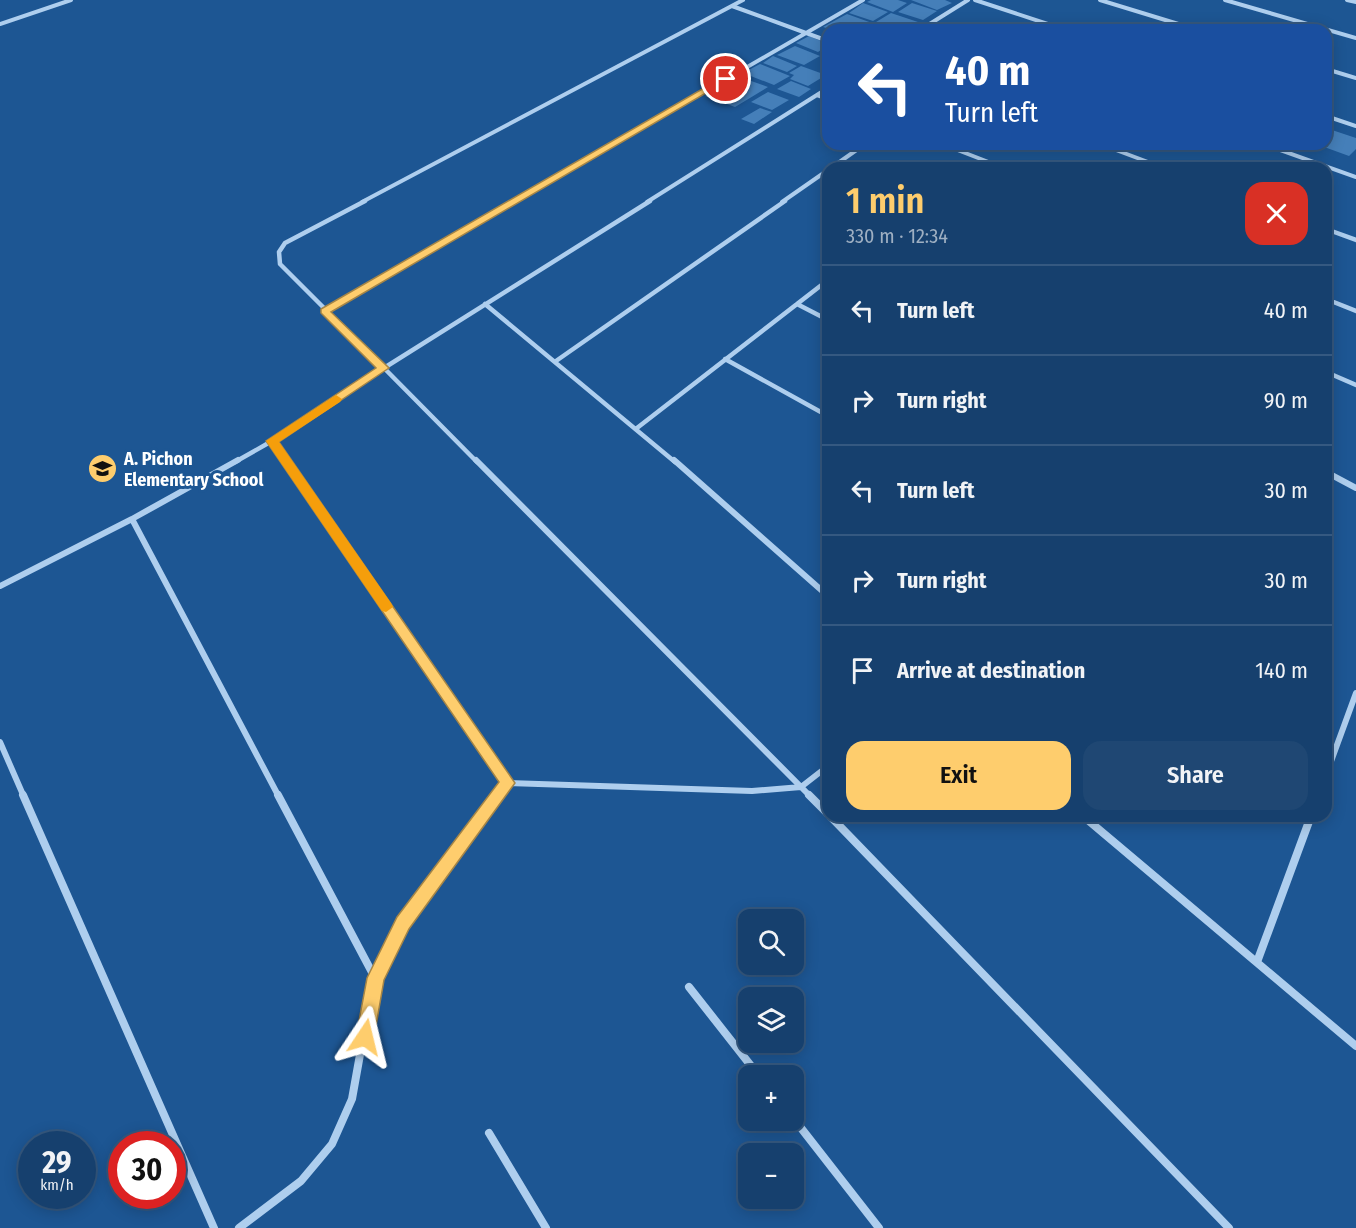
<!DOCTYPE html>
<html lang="en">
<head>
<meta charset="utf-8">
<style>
	:root { --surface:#16406e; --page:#1f4773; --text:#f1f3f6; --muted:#9eafc2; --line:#355981; --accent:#fecd6d }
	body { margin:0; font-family:"Fira Sans Condensed",sans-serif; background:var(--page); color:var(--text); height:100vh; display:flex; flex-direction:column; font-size:22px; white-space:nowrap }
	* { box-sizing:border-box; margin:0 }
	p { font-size:20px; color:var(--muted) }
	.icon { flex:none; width:33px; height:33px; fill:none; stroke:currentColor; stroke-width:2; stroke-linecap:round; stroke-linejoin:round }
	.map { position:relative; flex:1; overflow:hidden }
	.side { position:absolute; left:822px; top:162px; width:510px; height:660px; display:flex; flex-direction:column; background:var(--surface); border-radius:18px; box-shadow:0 3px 15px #0003,0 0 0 2px var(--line) }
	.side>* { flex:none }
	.guide { position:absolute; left:822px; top:24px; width:510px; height:126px; border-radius:18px; box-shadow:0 3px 15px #0003,0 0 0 2px var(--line); background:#1a4fa0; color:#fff; overflow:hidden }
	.fabs { position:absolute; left:738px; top:909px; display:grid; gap:12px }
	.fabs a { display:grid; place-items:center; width:66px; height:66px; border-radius:12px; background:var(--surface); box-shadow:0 3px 15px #0003,0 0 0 2px var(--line); font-size:30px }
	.speed { position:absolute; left:18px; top:1131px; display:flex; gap:12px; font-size:30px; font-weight:700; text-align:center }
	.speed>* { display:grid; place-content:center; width:78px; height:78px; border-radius:50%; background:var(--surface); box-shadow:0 3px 15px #0003,0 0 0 2px var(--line); line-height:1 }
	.speed small { font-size:15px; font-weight:400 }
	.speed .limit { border:9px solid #d22; background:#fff; color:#111 }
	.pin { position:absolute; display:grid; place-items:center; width:51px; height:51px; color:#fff; margin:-26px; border:3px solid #fff; border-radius:50%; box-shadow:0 2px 6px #0007 }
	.me { position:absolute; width:66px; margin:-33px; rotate:10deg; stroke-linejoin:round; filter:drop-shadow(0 0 4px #0008) }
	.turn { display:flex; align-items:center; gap:21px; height:126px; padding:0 24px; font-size:27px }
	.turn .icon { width:78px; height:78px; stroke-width:2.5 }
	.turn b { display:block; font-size:42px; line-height:51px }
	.round { display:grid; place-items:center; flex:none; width:63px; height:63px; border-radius:18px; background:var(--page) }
	.overview { display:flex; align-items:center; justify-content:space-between; height:102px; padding:0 24px }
	h1 { font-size:36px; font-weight:600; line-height:45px; color:var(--accent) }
	.cta { display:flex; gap:12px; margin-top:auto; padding:12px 24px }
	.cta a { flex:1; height:69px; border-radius:18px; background:var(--accent); color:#111; font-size:24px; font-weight:600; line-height:69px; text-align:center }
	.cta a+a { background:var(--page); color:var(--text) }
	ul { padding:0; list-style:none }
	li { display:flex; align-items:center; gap:18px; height:90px; padding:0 24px; border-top:2px solid var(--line) }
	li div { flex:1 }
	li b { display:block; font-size:22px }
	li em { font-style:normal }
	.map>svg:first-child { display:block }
</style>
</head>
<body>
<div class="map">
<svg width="1356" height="1228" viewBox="0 0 1356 1228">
	<rect width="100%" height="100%" fill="#1d5693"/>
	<path fill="#457fb9" d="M871,0H898L907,3L893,12L867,2Z
		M911,0H945L952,3L937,10Z
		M863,3L888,12L873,21L849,13Z
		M912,3L937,11L923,20L898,12Z
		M891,13L918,22L906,30H900L876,22Z
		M847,14L872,23L860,30H833L823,27Z
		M809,36L828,44V45L818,52L796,43Z
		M795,46L820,56L804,65L777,55Z
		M773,56L797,66L787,72L763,63Z
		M760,64L790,76L774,85L743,73Z
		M801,66L826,75L808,86L790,79L794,75L789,73Z
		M737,76L768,87L735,107L705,96Z
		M791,81L811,89L799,97L777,89Z
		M768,92L789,100L772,110L751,102Z
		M760,108L772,112L754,124L741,119Z
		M1326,128L1356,138V149L1349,156L1316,144H1326Z"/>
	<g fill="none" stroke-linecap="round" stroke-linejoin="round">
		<path stroke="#aeceee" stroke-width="4" d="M975,0L1066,30
			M1100,0L1198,30
			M1225,0L1356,38
			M1347,0L1356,2
			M732,6L828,41
			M0,24L71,0
			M925,26L936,30
			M920,30L968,0
			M1326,69L1356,78
			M817,95L828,99
			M1326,116L1356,126
			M942,144L1004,168
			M1100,144L1164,168
			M1263,144L1356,177
			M831,168L865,144
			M972,168L983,160
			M362,202L743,0
			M514,202L863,0
			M647,202L828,88
			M782,202L828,170"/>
		<path stroke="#aeceee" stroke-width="4.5" d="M365,201L285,243L279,252L280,264L384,368L650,201
			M1326,229L1356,240
			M1326,299L1356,311
			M485,304L675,462
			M797,304L828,320
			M325,311L516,201
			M725,359L828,416
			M556,361L785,201
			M1326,372L1356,385
			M637,428L828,280
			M272,441L286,462
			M235,462L272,441L384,368L477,462"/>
		<path stroke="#aeceee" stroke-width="6" d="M285,460L508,783
			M476,460L811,797
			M674,460L828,596
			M1326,472L1356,488
			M132,519L279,797
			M0,586L132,519L238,460
			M0,742L24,797
			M1326,775L1356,693
			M498,797L508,783L752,791L801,787L828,766"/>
		<path stroke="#aeceee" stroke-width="8" d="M23,795L214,1228
			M278,795L375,978
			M809,795L828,814
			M830,816L1229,1228
			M1083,816L1356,1046
			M1257,962L1311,816
			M689,987L759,1076
			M794,1119L879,1228
			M489,1133L546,1228
			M239,1228L301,1181L332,1144L352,1099L370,999L382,962L414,908L499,795"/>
	</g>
	<path fill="#fecd6d" stroke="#a58547" stroke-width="1.5" d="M723,77L730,79L331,312L389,368L279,442L515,783L409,929L384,980L374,1037L371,1043L365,1046L358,1043L356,1037L367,978L397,917L499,782L266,441L376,368L321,313V309Z"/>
	<path fill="#f59e0b" d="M336,395L342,399L340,402L279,442L391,603L393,607L386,612L382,611L266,441Z"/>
	<defs>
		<symbol id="school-disc" viewBox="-11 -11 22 22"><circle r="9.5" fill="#fecd6d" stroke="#1d5693"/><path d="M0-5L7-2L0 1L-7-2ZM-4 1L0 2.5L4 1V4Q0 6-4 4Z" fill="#111"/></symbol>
	</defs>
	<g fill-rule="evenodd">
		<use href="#school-disc" x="86" y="452" width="33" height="33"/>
	</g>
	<g text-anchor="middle" stroke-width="6" stroke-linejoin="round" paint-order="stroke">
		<g font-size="18" font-weight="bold" fill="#fff" stroke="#1d5693" text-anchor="start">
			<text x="124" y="465">A. Pichon<tspan x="124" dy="21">Elementary School</tspan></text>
		</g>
	</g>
</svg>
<div class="fabs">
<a><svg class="icon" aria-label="search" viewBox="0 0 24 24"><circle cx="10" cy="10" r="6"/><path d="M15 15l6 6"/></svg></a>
<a><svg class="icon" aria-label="layers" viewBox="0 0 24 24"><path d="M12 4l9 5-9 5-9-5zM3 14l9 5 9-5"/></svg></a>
<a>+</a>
<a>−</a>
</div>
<div class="speed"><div>29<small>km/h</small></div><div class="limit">30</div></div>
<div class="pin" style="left:726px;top:79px;background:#d93025"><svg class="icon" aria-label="arrive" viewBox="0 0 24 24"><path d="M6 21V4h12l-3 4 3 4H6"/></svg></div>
<svg class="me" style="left:365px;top:1037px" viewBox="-20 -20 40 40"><path d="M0-17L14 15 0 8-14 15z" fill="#fecd6d" stroke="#fff" stroke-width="4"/></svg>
<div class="guide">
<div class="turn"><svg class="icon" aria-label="left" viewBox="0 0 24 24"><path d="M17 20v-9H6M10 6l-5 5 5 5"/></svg><div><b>40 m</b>Turn left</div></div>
</div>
<section class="side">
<div class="overview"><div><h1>1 min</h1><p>330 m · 12:34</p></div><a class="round" style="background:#d93025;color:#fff"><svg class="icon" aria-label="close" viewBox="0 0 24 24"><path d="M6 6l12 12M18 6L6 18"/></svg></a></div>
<ul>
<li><svg class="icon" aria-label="left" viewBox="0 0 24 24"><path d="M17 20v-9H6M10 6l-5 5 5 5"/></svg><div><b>Turn left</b></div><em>40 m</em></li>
<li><svg class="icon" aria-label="right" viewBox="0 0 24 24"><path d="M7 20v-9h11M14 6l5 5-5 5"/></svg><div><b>Turn right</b></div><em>90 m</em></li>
<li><svg class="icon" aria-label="left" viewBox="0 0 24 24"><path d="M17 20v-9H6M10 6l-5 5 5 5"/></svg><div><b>Turn left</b></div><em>30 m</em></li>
<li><svg class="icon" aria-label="right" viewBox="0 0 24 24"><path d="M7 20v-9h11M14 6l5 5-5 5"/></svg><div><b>Turn right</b></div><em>30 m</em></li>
<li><svg class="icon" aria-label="arrive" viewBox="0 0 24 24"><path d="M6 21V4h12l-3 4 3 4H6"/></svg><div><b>Arrive at destination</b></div><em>140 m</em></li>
</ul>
<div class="cta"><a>Exit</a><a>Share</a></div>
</section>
</div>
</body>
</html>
